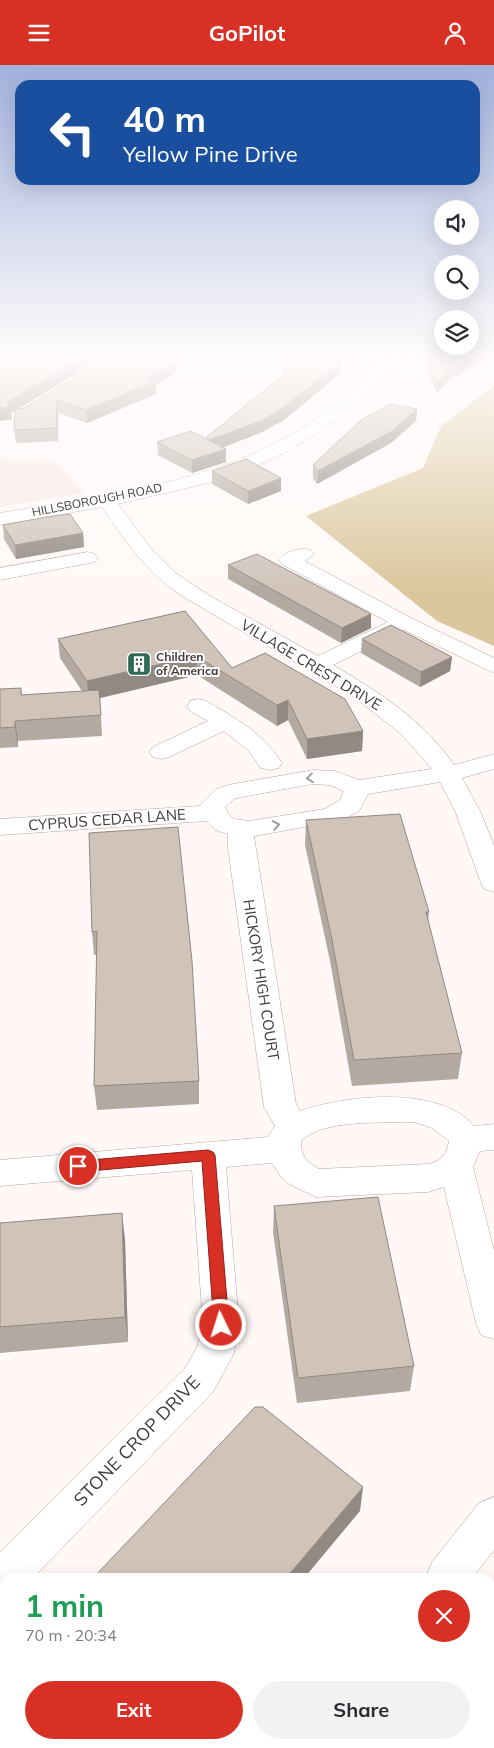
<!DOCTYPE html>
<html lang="en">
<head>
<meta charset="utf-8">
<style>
	:root { --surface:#fff; --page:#f2f2f3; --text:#2b2b33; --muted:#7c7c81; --accent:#d93025 }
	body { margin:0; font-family:Mulish,sans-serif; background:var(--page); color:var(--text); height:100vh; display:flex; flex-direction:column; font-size:19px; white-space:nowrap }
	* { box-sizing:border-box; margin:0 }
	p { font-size:16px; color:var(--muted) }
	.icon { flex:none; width:28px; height:28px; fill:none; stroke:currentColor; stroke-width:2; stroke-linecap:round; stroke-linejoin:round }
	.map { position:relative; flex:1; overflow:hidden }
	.side { position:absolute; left:0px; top:1508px; width:495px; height:176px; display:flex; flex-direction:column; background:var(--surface); border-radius:15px 15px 0 0; box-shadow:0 5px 20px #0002 }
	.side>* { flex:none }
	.top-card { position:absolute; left:15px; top:15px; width:465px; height:105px; border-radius:15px; box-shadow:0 5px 20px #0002; background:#1a4fa0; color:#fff; overflow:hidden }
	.tools { position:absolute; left:434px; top:135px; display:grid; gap:10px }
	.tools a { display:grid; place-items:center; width:45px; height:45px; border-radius:50%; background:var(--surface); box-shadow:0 5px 20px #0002; font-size:25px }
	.pin { position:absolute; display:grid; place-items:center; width:42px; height:42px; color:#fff; margin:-21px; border:2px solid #fff; border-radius:50%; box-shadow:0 1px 5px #0007 }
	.me { position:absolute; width:55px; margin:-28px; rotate:356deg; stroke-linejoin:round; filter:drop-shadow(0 0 4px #0008) }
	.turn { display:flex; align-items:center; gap:18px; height:105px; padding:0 25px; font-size:22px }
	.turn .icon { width:65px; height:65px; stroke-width:2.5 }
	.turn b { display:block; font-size:35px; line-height:42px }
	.round { display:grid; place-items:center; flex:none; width:52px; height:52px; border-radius:26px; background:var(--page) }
	.overview { display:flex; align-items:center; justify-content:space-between; height:85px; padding:0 25px }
	h1 { font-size:30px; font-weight:700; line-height:38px; color:#1e9e55 }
	.cta { display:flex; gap:10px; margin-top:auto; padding:10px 25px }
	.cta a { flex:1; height:58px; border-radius:30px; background:var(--accent); color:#fff; font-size:20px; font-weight:700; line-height:58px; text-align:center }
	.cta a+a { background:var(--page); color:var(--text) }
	header { display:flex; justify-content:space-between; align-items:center; height:65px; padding:0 25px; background:var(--accent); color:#fff; font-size:22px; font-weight:700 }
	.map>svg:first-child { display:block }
</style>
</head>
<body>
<header><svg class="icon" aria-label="menu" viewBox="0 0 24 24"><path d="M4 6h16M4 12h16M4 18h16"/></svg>GoPilot<svg class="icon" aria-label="person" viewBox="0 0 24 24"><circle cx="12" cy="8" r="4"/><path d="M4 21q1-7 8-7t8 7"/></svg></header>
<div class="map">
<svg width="494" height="1683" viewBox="0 0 494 1683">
	<rect width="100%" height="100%" fill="#fff8f7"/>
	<path fill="#f9e9e6" d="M0,392L12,396L53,394L84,428L0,442Z"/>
	<path fill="#dbc79d" d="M494,320V581L437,556L306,451L423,403L441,361Z"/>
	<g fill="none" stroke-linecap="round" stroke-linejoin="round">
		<defs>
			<path id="minor" d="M287,293H320L376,302L388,293H405L335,356L290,385L252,403L213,417L118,439L153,486L177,509L210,531L318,591L388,557L282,499L279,495C285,486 301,482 311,485L314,489L305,496L411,553L494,593V608L404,565L333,600C378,626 424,656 454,700L494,689V704L462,713L481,748L494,781V827L484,824L481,818L456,748L440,717L368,729L359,746L343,755L254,771L296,1039L300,1046C346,1030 439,1020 474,1061L494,1059V1085L480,1086L473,1102L494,1186V1274L481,1270L476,1258L444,1122L428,1127L316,1132L289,1119L281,1112L272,1098L226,1102L239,1260L234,1288L213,1327L34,1512H5V1536L0,1538V1487L185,1303L197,1283L203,1260L192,1105L0,1121V1095L268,1072L275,1061L264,1042L228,783V769L215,765L206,756L0,770V754L199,741L216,724L228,720L313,705L335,706L359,715L432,704L401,669L354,632L187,534C149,511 127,478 102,442L0,460V448C107,430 219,418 312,357C332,344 349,326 367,310L294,298ZM313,719L330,720L343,726L341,734L325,744L249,756L234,754L228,749L225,742L234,734L242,732ZM414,1057L432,1063L449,1076C447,1089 441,1097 428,1099L319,1104C307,1097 300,1091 301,1076C322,1054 384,1058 414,1057Z
				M88,487L95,489L98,493L95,497L0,515V503Z
				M198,634L206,636C236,653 263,668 282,698L279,703L270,705L261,703L248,685L224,666L169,692L161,694L153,692L149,687L153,682L208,656L190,646L187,641L190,636Z
				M494,1432V1485L473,1512H426L432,1497L479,1438Z
				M294,1679H342L341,1683H293Z"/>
		</defs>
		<use href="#minor" stroke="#b5a6a2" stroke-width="1"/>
		<use href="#minor" fill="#fff" fill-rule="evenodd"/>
	</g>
	<path fill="#b3a9a0" d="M0,293H102L18,344L24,343L176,298V307L156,320V329L87,358L58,348V376L16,378L14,365L15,346L11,348L12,354L0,356Z
		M327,293H359L354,297Z
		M427,293H479L457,312L453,311L437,328L426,303Z
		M342,296L341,308L284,355L260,368L223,382L226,397L192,408L158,390L157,377L207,374V372L282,310L283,304Z
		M417,344L416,356L391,378L317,419L313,413V400Z
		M212,406L281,413V426L248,439L212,419Z
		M3,460L83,468L84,482L16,494L4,474Z
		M228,500L371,563L341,578L228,514Z
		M185,546L232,603L363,666L362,686L307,694L288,655L277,661L197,610L100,633L102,671L18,676V682L0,683V624L21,623L22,630L82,626L60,593L58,574Z
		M362,574L452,592L450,606L420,622L361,588Z
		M306,755L429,847L428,857L462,988L458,1014L352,1021L330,896L305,780Z
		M89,768L199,1016V1039L97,1045L94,1021L97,890H94L92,867Z
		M274,1141L414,1301L410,1326L297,1338L273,1167Z
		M0,1158L125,1174L128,1277L0,1288Z"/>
	<path fill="#928982" d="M81,293H102L11,348L12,354L0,356V343L8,337Z
		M165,293H183L176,298V307L156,320V329L87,358L86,345L146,313Z
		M355,293H359L354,297Z
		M467,293H479L457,312L458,300Z
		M342,296L341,308L284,355L260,368L209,388V375Z
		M454,300L453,311L437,328L438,316Z
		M56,335L58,348V376L57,363Z
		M417,344L416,356L391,378L317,419L318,406Z
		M226,384V397L192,408V395Z
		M281,413V426L248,439V426Z
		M83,468L84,482L16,494L15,480Z
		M371,549V563L341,578L342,563Z
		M196,591L197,610L100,633L102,671L100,633L89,636L87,616Z
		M452,592L450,606L420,622L421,607Z
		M288,635V655L277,661V640Z
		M15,656L18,676V682L15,662Z
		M363,666L362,686L307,694V674Z
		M122,1148L125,1174L128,1277L125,1252Z
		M363,1422L360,1446L305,1512H287Z
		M143,1679H162V1681L160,1683H140Z"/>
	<path fill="#d0c4ba" stroke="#928982" d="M0,293H81L8,337L7,339L10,342L0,343Z
		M107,293H166L176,295L146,313L156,316L86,345L56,335L57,363L14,365L15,345L24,343Z
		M297,293H322L342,296L284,342L261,356L209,375L207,372L289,305L283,304Z
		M427,293H467L458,300H454L438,316Z
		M390,339L417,344L392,366L318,406L313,400L361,355Z
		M191,366L226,384L192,395L157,377Z
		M246,394L281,413L248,426L212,406Z
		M70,449L83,468L15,480L3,460L47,452Z
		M257,489L371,549L342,563L228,500Z
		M185,546L232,603L265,588L345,634L363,666L307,674L288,635L277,640L196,591L87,616L58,574Z
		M391,560L452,592L421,607L362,574Z
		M21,623V630L99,625L101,650L15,656V662L0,663V624Z
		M400,749L429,847H426L462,988L354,995L331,870L306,755Z
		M178,762L192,896L199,1016L94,1021L97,866L92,867L89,768Z
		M378,1132L414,1301L298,1313L274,1141Z
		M122,1148L125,1252L0,1262V1158Z
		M255,1342H263L363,1422L287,1512H96L95,1511Z
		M5,1605V1679H143L140,1683H0V1610Z
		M494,1607V1683H441L444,1679H490V1613Z"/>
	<defs><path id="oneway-chevron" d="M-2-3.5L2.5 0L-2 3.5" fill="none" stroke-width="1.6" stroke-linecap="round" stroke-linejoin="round" transform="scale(1.25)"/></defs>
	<g stroke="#a09c9c">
		<use href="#oneway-chevron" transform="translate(310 713) rotate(173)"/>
		<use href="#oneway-chevron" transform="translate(276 760) rotate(-10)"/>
	</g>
	<linearGradient id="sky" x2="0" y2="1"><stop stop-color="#a1b1dc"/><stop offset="0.55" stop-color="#fffcfb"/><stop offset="1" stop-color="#fffcfb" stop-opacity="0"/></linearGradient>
	<rect width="494" height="528" fill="url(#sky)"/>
	<path fill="#d93025" stroke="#8d1f18" d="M208,1085L213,1087L215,1090L229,1260L227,1265L221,1267L216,1265L214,1260L202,1096L78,1107L73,1105L71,1101L73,1097L78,1096Z"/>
	<defs>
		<symbol id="building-square" viewBox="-11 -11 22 22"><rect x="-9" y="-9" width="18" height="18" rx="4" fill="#306a54" stroke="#fff"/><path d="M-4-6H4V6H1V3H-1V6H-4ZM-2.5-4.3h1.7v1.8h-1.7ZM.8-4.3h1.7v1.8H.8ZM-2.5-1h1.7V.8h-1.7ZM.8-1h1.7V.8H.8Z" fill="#fff"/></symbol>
	</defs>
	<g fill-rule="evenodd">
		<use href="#building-square" x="125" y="585" width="28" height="28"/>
	</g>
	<g text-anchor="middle" stroke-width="4" stroke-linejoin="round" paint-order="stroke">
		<g font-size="12" fill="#403a38" stroke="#fff">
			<text transform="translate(97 435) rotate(-11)" y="4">HILLSBOROUGH ROAD</text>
		</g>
		<g font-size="12" font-weight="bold" fill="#403a38" stroke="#fff" text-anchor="start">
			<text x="156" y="596">Children<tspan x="156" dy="14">of America</tspan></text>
		</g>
		<g font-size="15" fill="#403a38" stroke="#fff">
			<text transform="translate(311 600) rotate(31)" y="5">VILLAGE CREST DRIVE</text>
			<text transform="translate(107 755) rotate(-4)" y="5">CYPRUS CEDAR LANE</text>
			<text transform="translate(261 915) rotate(81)" y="5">HICKORY HIGH COURT</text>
		</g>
		<g font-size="18" fill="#403a38" stroke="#fff">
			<text transform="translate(137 1376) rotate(-46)" y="6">STONE CROP DRIVE</text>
		</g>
	</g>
</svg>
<div class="tools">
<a><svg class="icon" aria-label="sound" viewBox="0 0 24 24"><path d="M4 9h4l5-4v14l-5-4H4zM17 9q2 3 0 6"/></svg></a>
<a><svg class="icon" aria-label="search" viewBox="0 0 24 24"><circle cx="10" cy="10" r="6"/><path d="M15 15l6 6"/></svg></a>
<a><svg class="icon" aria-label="layers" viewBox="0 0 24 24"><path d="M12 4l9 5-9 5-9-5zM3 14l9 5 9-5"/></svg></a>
</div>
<div class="pin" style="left:78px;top:1101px;background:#d93025"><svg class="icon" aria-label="arrive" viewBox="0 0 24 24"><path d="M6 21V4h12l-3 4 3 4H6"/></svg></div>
<svg class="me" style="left:221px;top:1260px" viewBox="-20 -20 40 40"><circle r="17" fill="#d93025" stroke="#fff" stroke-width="3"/><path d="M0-11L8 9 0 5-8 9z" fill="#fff"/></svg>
<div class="top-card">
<div class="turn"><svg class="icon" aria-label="left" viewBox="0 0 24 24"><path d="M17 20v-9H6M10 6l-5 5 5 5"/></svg><div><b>40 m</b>Yellow Pine Drive</div></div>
</div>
<section class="side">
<div class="overview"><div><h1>1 min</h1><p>70 m · 20:34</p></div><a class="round" style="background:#d93025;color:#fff"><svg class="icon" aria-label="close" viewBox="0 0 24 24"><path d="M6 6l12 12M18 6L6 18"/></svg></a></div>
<div class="cta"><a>Exit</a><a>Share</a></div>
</section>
</div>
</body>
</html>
